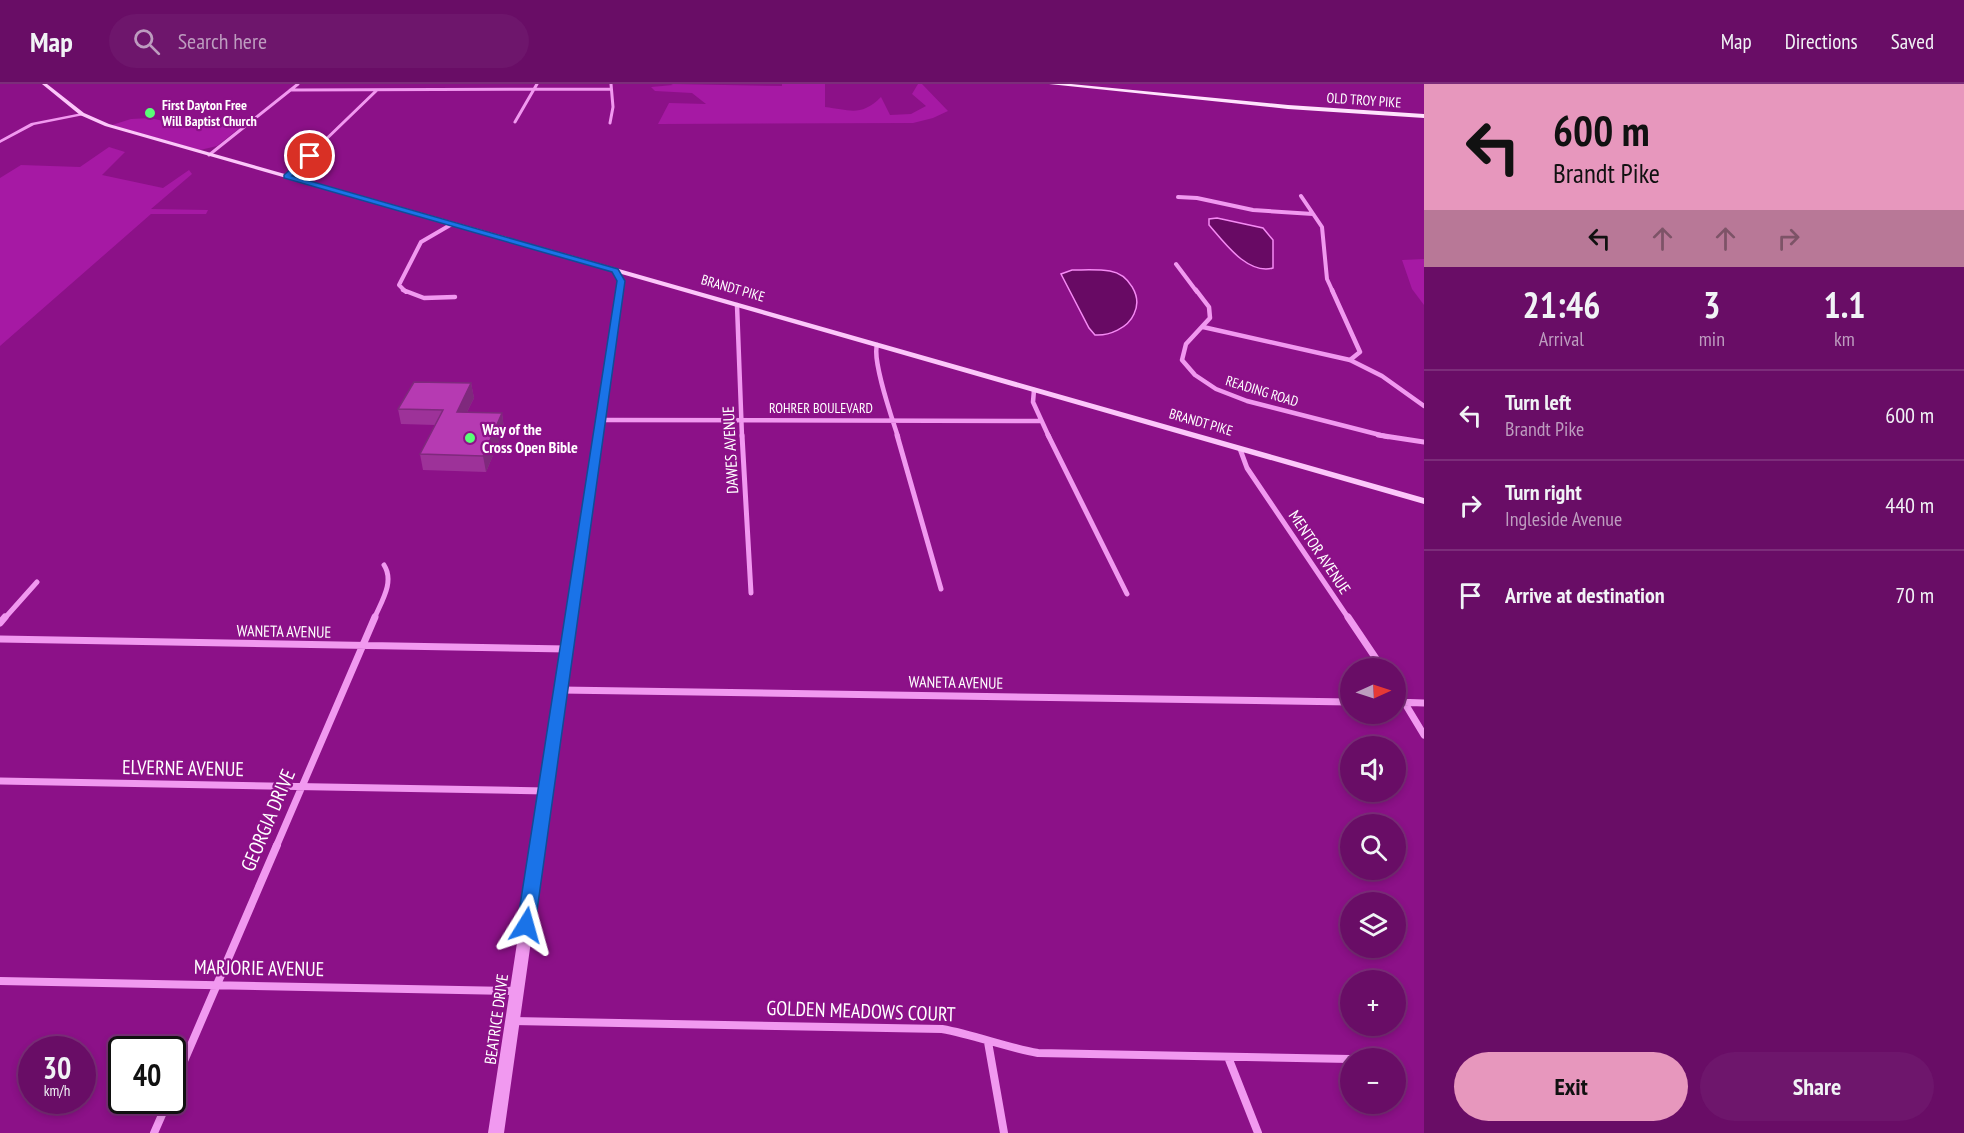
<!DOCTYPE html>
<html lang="en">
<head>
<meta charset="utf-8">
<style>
	:root { --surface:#690d66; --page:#6e166c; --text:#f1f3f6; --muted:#bd9cbf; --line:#7c2d7a; --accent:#e797bd }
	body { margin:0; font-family:"PT Sans Narrow",sans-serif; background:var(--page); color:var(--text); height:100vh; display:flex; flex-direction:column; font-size:22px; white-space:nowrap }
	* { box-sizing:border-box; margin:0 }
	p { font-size:20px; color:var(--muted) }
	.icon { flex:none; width:33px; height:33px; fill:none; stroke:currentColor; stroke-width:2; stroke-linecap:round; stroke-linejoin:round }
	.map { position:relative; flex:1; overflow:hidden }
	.details { display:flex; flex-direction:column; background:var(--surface); width:540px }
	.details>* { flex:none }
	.hud { background:#e797bd; color:#111; overflow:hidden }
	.needle { width:39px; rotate:87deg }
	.tools { position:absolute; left:1340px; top:574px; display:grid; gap:12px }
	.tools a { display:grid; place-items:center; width:66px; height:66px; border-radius:50%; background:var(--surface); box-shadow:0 3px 9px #0003,0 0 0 2px var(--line); font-size:30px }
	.speed { position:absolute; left:18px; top:952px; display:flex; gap:12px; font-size:30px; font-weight:700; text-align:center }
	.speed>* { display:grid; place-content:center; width:78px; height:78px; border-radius:50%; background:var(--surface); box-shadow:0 3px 9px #0003,0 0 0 2px var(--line); line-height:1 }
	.speed small { font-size:15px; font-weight:400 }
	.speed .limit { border:3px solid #111; border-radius:9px; background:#fff; color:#111 }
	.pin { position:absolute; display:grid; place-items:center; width:51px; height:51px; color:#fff; margin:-26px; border:3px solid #fff; border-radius:50%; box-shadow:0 2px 6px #0007 }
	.me { position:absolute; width:66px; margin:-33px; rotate:8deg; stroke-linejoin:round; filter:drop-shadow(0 0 4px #0008) }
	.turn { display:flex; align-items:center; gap:21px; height:126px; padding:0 30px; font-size:27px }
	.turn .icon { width:78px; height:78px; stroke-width:2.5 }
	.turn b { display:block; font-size:42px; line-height:51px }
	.lanes { display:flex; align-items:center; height:57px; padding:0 30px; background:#0003; justify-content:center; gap:30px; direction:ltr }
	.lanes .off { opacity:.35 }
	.eta { display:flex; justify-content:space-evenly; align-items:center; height:102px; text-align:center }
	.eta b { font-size:36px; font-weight:700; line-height:42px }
	.primary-button { display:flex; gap:12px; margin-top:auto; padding:12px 30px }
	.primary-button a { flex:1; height:69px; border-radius:36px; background:var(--accent); color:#111; font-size:24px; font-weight:700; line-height:69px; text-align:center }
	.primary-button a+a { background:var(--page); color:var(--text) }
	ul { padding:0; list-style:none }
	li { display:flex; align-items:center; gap:18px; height:90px; padding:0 30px; border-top:2px solid var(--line) }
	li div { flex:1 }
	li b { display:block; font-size:22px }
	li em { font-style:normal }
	header { display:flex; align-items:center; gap:36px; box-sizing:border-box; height:84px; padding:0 30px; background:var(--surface); border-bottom:2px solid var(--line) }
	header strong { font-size:28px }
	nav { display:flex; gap:33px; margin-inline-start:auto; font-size:21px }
	.search { width:420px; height:54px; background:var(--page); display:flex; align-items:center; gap:15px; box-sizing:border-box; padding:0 21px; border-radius:33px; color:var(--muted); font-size:22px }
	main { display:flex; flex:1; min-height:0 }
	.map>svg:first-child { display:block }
</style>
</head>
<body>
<header>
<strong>Map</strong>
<div class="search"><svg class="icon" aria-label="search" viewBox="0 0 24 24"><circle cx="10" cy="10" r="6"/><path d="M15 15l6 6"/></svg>Search here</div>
<nav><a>Map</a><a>Directions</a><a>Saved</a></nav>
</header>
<main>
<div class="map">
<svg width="1424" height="1049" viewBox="0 0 1424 1049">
	<rect width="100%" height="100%" fill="#8c1188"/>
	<path fill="#a619a4" d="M671,0L782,2V0H825V23C850,26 861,33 881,13L890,31L911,30L926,22L912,10L918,0H922L948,27L933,34L913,39L658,40L669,19L706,20L692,9L655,7L651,3L673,1Z
		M151,34L163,37L247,38L217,62L200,66L112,41L131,35Z
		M109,63L125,68L102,91L163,104L189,86L192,90L151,125L208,126L206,130H151L0,262V94L21,81L80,83Z
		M1424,175V221L1412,205L1402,176Z"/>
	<path fill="#680a64" stroke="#f58af4" stroke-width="1.5" d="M1217,134L1263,144L1273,156V184C1247,191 1224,158 1209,141V135Z
		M1072,186C1084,186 1098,185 1110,187C1128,190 1143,212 1134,230C1128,244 1109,252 1095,251L1089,244L1061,190Z"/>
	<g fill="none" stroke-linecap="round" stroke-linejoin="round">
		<path stroke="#f199f0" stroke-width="3" d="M290,6L611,5
			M515,38L537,0
			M610,39L613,23L611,0
			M209,71L298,0
			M287,93L377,6"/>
		<path stroke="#f199f0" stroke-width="4" d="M287,93L289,91
			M1301,112L1322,143L1327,195L1333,208
			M1178,113L1197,114L1253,126L1313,130
			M1176,180L1197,208
			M406,208L399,201L421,158L452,140"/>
		<path stroke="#f199f0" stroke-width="4.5" d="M403,206L424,214L455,213
			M1196,206L1209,223L1210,234L1186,260L1182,276L1195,291L1216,305L1247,317L1388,353
			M1332,206L1360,268L1350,276
			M737,221L742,353
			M1203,243L1350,276L1382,292L1424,322
			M877,261C872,277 892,334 898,353
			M1034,306L1033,318L1049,353
			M601,336L1041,337"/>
		<path stroke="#f199f0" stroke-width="5" d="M742,351L751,509
			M897,351L941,505
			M1048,351L1127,510
			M1378,351L1424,358
			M1240,365L1247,384L1349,535
			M4,535L37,498
			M374,535C381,518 395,498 384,481"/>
		<path stroke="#f199f0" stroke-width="7" d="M1348,533L1383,585
			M0,539L5,533
			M0,555L567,565
			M1395,603L1424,651
			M561,606L1350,618
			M1395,618L1424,619
			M0,697L546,707
			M276,763L375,533"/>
		<path stroke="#f199f0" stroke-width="8" d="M0,897L515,907
			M513,937L942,945C975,951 1005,963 1038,969L1350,975
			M988,958L1004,1049
			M1228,973L1258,1049
			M172,1005L277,761
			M154,1049L168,1017"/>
		<path fill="#f199f0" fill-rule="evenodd" d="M82,29L84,31L34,41L0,59V56L31,39Z
			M613,186H617L624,197L504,1049H488L618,197L612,187Z"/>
		<path fill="#fcc7fa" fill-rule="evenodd" d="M42,0H47L84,29L109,40L1424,414V420L105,42L80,31Z"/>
		<path fill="#ffe3fd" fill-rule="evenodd" d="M1049,0H1071L1288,21L1424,30V34L1288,25Z"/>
	</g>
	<path fill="#9d3299" d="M471,299L474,314L467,328L502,329L504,345L486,388L423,386L420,370L435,341L401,340L398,325Z"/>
	<path fill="#7f297d" d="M471,299L474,314L459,344L457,328Z
		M502,329L504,345L486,388L483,372Z"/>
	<path fill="#b63ab2" stroke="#7f297d" stroke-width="1.5" d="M414,298L471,299L457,328L502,329L483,372L420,370L443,326L398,325Z"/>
	<path fill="#1a73e8" stroke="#114b97" stroke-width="1.5" d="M307,71L313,72L292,92L618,185L625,197L535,841L533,847L526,849L520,847L517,841L617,197L612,188L284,94V91Z"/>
	<g fill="#59ff77" stroke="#8c1188" stroke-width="2">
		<circle cx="150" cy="29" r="6"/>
		<circle cx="470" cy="354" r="6"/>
	</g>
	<g text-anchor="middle" stroke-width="4.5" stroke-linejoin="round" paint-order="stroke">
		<g font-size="14" fill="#fff" stroke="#8c1188">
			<text transform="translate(1364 16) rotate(4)" y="5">OLD TROY PIKE</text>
			<text transform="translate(733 204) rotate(16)" y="5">BRANDT PIKE</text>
			<text transform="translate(1262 307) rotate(17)" y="5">READING ROAD</text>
			<text x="821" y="329">ROHRER BOULEVARD</text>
			<text transform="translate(1201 338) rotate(16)" y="5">BRANDT PIKE</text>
		</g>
		<g font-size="14" font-weight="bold" fill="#fff" stroke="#8c1188" text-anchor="start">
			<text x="162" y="26">First Dayton Free<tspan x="162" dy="16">Will Baptist Church</tspan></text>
		</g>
		<g font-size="16" font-weight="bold" fill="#fff" stroke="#8c1188" text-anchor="start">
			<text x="482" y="351">Way of the<tspan x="482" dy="18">Cross Open Bible</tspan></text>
		</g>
		<g font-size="16" fill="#fff" stroke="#8c1188">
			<text transform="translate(730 366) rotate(-93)" y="6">DAWES AVENUE</text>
			<text transform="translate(1320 468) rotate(56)" y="6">MENTOR AVENUE</text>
			<text transform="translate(284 547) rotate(1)" y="6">WANETA AVENUE</text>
			<text transform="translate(956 598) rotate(1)" y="6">WANETA AVENUE</text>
			<text transform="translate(496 935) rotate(-82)" y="6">BEATRICE DRIVE</text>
		</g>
		<g font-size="20" fill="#fff" stroke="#8c1188">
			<text transform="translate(183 684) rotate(1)" y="7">ELVERNE AVENUE</text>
			<text transform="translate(268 736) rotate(-67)" y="7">GEORGIA DRIVE</text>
			<text transform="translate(259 884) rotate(1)" y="7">MARJORIE AVENUE</text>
			<text transform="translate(861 927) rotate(2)" y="7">GOLDEN MEADOWS COURT</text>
		</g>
	</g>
</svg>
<div class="tools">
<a><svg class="needle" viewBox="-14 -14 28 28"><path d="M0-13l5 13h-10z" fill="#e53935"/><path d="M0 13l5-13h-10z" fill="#bd9cbf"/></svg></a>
<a><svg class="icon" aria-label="sound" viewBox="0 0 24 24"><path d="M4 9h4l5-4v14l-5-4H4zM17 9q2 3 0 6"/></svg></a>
<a><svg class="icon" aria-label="search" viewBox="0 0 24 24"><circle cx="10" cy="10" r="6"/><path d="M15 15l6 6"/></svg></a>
<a><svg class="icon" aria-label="layers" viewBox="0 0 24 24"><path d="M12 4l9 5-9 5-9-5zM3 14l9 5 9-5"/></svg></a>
<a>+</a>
<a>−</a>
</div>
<div class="speed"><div>30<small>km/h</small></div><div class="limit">40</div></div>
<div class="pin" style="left:310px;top:72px;background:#d93025"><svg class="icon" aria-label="arrive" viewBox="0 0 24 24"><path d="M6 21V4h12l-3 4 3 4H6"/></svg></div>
<svg class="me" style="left:526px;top:841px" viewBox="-20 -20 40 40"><path d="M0-17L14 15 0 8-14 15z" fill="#1a73e8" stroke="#fff" stroke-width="4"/></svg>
</div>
<section class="details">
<div class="hud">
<div class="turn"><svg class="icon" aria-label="left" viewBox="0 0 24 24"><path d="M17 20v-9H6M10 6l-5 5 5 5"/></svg><div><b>600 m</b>Brandt Pike</div></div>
<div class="lanes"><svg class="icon" aria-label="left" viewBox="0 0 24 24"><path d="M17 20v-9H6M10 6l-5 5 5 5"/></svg><svg class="icon off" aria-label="ahead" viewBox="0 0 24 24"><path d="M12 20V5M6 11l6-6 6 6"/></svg><svg class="icon off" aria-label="ahead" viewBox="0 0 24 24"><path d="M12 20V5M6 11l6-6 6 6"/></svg><svg class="icon off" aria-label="right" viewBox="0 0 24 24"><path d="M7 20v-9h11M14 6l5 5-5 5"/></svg></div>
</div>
<div class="eta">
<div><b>21:46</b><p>Arrival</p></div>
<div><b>3</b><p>min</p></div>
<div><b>1.1</b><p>km</p></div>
</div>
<ul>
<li><svg class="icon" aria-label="left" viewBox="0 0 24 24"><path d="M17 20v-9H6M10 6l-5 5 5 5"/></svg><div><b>Turn left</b><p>Brandt Pike</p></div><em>600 m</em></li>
<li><svg class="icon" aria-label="right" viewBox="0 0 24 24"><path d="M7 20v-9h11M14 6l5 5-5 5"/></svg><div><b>Turn right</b><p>Ingleside Avenue</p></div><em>440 m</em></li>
<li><svg class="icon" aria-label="arrive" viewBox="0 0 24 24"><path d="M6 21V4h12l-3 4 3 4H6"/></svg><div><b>Arrive at destination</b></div><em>70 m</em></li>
</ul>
<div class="primary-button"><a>Exit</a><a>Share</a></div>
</section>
</main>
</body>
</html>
